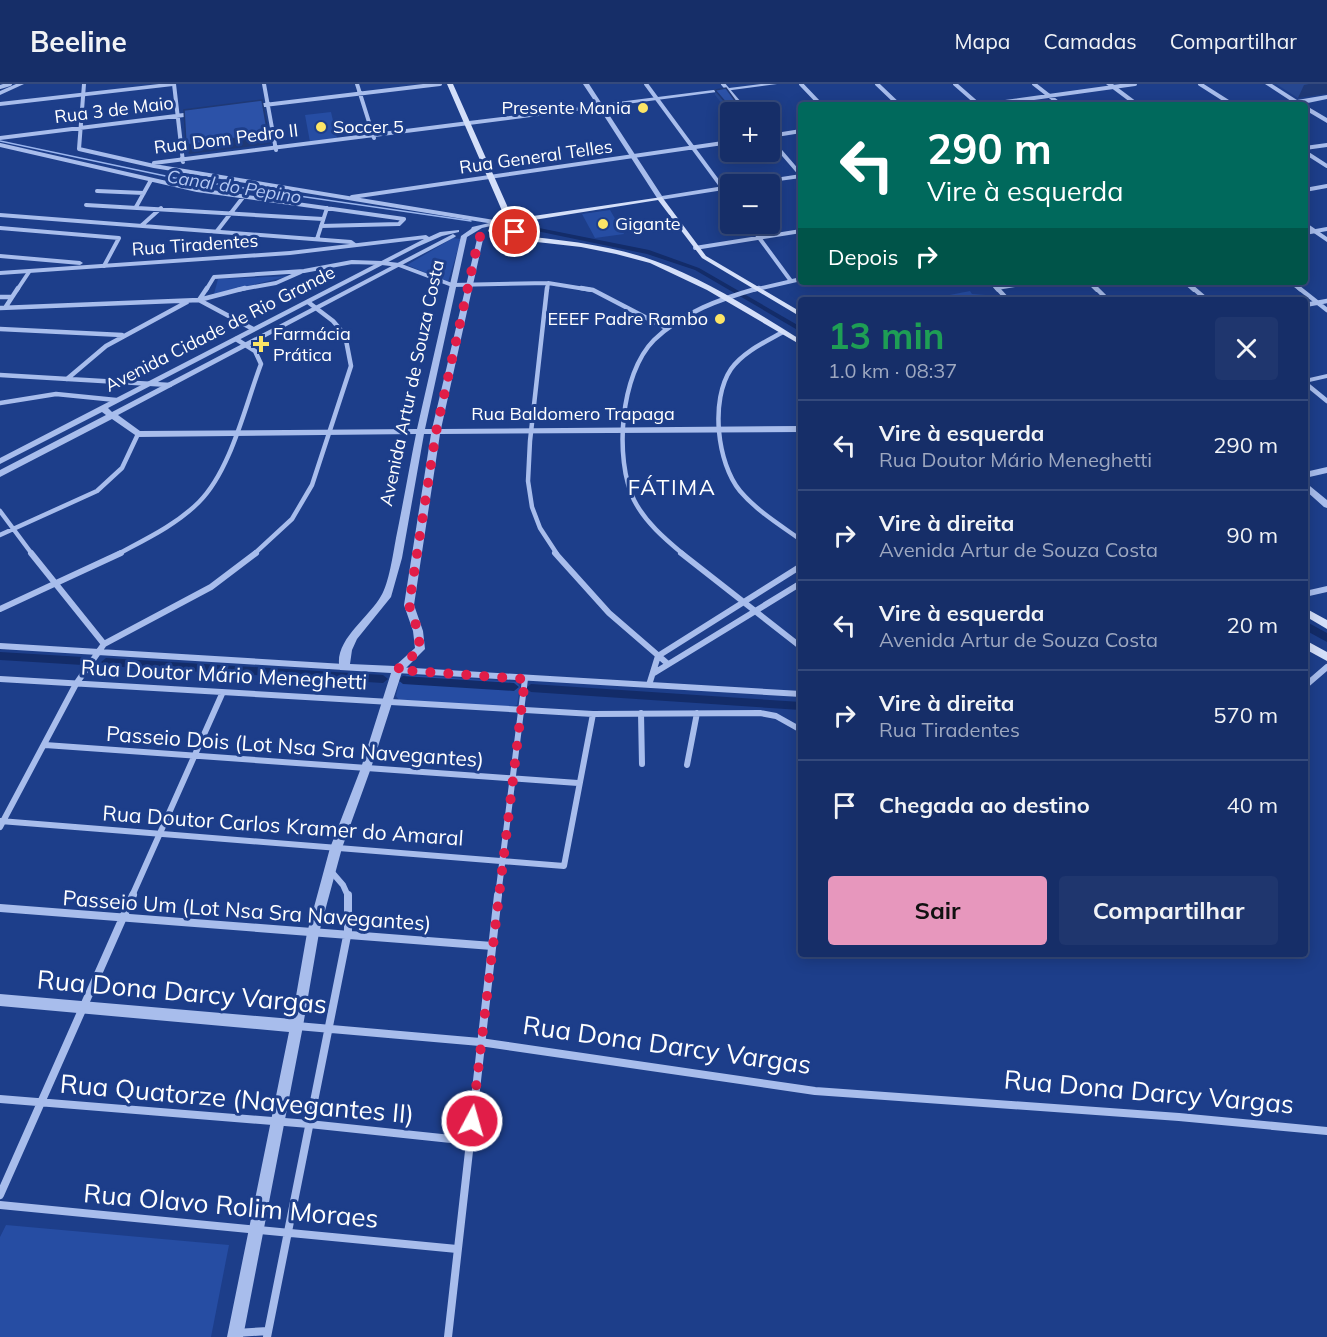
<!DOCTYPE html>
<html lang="pt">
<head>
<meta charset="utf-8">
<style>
	:root { --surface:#162e68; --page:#1f366e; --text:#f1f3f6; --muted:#9ea8c0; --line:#354a7c; --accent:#e797bd }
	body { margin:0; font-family:Mulish,sans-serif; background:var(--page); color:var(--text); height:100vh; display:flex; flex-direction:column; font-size:22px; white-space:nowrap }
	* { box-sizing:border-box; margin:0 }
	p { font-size:20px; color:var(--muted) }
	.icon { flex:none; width:33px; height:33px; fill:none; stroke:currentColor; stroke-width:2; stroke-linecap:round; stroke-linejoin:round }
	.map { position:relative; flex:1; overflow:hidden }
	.drawer { position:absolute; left:798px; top:213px; width:510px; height:660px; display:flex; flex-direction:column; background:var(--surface); border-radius:6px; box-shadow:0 3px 15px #0003,0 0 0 2px var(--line) }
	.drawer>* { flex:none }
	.top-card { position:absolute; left:798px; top:18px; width:510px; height:183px; border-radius:6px; box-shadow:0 3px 15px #0003,0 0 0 2px var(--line); background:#00695c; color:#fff; overflow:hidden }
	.controls { position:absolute; left:720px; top:18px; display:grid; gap:12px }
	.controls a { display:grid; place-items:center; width:60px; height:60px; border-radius:6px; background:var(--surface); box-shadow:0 3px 15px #0003,0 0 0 2px var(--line); font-size:30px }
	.pin { position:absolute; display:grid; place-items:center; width:51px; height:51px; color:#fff; margin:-26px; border:3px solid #fff; border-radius:50%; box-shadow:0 2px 6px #0007 }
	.me { position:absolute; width:66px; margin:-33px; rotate:6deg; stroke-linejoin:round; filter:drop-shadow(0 0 4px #0008) }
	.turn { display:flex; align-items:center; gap:21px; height:126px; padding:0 30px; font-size:27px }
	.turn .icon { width:78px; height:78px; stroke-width:2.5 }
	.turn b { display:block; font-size:42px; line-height:51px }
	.then { display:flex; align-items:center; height:57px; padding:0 30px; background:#0003; gap:12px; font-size:22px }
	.round { display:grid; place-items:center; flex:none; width:63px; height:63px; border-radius:6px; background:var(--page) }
	.overview { display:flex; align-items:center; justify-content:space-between; height:102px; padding:0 30px }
	h1 { font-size:36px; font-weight:700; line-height:45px; color:#1e9e55 }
	.primary-button { display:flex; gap:12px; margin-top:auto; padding:12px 30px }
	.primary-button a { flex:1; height:69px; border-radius:6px; background:var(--accent); color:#111; font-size:24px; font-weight:700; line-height:69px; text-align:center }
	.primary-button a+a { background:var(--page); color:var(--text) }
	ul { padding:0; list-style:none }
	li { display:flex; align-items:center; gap:18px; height:90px; padding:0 30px; border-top:2px solid var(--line) }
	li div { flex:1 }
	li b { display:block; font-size:22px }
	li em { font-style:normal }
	header { display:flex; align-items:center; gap:36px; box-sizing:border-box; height:84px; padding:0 30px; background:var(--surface); border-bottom:2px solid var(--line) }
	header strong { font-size:28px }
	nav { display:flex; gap:33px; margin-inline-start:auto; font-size:21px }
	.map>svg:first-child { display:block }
</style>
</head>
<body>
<header>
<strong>Beeline</strong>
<nav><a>Mapa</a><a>Camadas</a><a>Compartilhar</a></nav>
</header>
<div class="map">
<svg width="1327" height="1253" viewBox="0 0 1327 1253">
	<rect width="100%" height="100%" fill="#1d3e8a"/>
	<path fill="#264da3" d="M331,28L337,54L310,58L305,31Z
		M610,126L624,150L595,154L582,130Z
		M453,154L461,155L448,198L407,181Z
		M289,192L214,210L218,195Z
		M970,207L972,210L1000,212L1004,216H924Z
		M407,591L517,598L520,603L517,621L511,623L399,616L396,612L400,595Z
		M6,1141L229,1161L211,1253H0V1153Z"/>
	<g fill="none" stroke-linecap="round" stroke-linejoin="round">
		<path stroke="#9bb6ee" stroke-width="1.5" d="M0,57L175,94L471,137"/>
		<path fill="#132c69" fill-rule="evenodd" d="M529,142L649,166L699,184L801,243V248L695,186L647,170L527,145V143Z
			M1305,537L1327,549V558L1305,546Z
			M0,568L83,573L88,577L83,581L0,576Z
			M106,574L383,591L388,595L383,599L106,582L101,578Z
			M403,592L514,599L519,603L514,607L403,600L398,596Z
			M531,600L801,618V626L531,608L526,604Z"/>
		<path stroke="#a8bdec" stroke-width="4" d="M84,0L79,65L154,82L500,139
			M174,0L183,78
			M264,0L276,66
			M357,0L374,54
			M646,0L730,114
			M723,0L747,28
			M801,0L821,21
			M877,0L899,21
			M955,0L979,21
			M1034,0L1061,21
			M1200,0L1233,21
			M0,3L10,0
			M983,21L1135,0
			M256,22L440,0
			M770,52L801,47
			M0,54L192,30
			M770,55L801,91
			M0,61L197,106L404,135
			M1305,64L1327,61
			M1305,68L1327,82
			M154,79L469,39
			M1305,106L1327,102
			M97,107L144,109
			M352,113L730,58
			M86,121L323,135
			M136,123L151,96
			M0,131L351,158L355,161
			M749,140L791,197
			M141,142L161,124
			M321,142L399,140L404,135
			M0,144L119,154L104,182
			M217,147L244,112
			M1305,149L1327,145
			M317,155L327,124
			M695,164L801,147
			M991,198L998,206
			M1089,198L1097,206
			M1185,198L1194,206
			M1291,198L1301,206
			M997,204L1033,198
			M17,206L29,188
			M206,206L214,193L304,187L352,178L382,179L399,181L452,201L548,199L591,206
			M237,206L276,199L301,188
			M547,206L548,199
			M753,206L801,195"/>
		<path stroke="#a8bdec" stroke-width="4.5" d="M547,204L530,357L528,397L532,423L540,444L557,470
			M581,204L593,206L666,244
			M997,204L1008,216
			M1096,204L1108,216
			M1193,204L1207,216
			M1299,204L1327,226
			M0,213H12
			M199,216L207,204
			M199,216L253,245
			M1305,221L1327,217
			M0,224L199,216L245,204
			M5,224L18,204
			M0,245L122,251
			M783,248C765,258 743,268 731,285C710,316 717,379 740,407C757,427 780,441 801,456
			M0,291L170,301
			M67,295L106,262L187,218
			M1305,299L1327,317
			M0,319L56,310L116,316
			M0,427L32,470
			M0,451L97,407L122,384L138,350
			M118,470C146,455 176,441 199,418C231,386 245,322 261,280L255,267L236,255
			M254,470L292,435L312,401L351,282L345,251L333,237L308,218
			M683,470C665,455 645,438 634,416C614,375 620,290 654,256C683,228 720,215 759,204"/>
		<path stroke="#a8bdec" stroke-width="6" d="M31,469L104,560
			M555,469L609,529L668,580
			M681,469L801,563
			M0,525L121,469
			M0,562L344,583
			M397,586L801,610
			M654,589L801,499
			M0,595L593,630L760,629L776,632L801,646
			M649,601L658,572L801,482
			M1305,602L1327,583
			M641,629L642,680
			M45,661L578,699
			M687,681L697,629
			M0,737L564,782L593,630
			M0,743L76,600L104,560L211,503L256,469
			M330,786L343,801L348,812
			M132,812L222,610
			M498,812L525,595"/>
		<path stroke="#a8bdec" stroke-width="8" d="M0,824L492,862
			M297,942L480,958L815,1007L1179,1033L1327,1047
			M0,1015L309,1040L470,1057
			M0,1111L133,811
			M0,1121L457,1165
			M236,1249L268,1247
			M267,1253L348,847V811
			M448,1253L498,811"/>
		<path fill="#a8bdec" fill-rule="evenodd" d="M16,0H24L0,11V7Z
			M159,0H176L173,2L0,22V18Z
			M583,0H589L602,20L761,0H777L604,23L662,112L730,101V105L660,116L657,114L599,24L469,41L466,39L469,37L597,21Z
			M1106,0H1113L1141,21H1134Z
			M1265,0H1272L1297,16L1327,11V15L1298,21H1273L1291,17Z
			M1305,21L1327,34V39L1305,26Z
			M801,90V94L757,100H745L748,98Z
			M498,137L500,138V140L482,144L467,153L425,345H432L478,151L481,149L484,151L441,345L801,342V348L440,350L414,521L423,547L425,565L402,588L371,684L342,764L319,849L303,942L243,1253H227L289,948L0,922V910L292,935L307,849L330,764L361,684L391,589L340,586C332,557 369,534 381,512C389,499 393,470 396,454C403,420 409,385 416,350L138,353L112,335L0,393V386L106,331L102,328L0,380V374L424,155L290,171L0,191V187L290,167L426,151L429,153L440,148L459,146V148L442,152L417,163L108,324L112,328L453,150L456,152L455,153L118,331L140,347L417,345L461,152L471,145L472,143ZM424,350H431L404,521L413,547L415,564L395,582L350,580L352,566L357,555L391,513L402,474Z
			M1305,138L1327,153V158L1305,143Z
			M0,170L80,177L83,179L80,181L0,174Z
			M1327,290V294L1305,299V295Z
			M1327,383V389L1305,394V388Z
			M1305,398L1327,416V424L1324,423L1305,406Z
			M1327,502V508L1305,513V507Z"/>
		<path fill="#d4dff9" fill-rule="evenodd" d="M447,0H453L513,135L662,113L706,172L801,228V233L702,174L658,116L515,139L521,145L515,151C562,156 611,161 655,177C707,196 754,227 801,256V261L707,206L650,179L616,170L581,163L501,154L492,151L488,147L490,142L506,136ZM508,140L514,145C508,150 501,151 494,146L495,144Z
			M1305,524L1327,536V545L1305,532Z
			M1305,556L1327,568V577L1305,565Z"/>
	</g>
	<path fill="#264790" d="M1276,0H1327V10L1298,14Z
		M715,6L742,26V28H730V30L715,11Z"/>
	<path fill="#1f3976" d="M1309,0H1327V10L1298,14L1304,1Z
		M262,16L271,60L189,70L186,61Z
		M742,26V28H733V27Z"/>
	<path fill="#2c52a8" stroke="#1f3976" stroke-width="1.5" d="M726,4L742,26L733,27L715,6Z
		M262,16L268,50L186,61L184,26Z"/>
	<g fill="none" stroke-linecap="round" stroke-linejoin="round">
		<path stroke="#e11d48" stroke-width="10" stroke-dasharray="0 18" d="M472,1037L525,595L397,586L420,565L418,547L409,521L436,348L479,153L515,148"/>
	</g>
	<g fill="#fce566" stroke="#1d3e8a" stroke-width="2">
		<circle cx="643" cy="24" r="6"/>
		<circle cx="321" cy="43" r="6"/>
		<circle cx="603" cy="140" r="6"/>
		<circle cx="720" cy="235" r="6"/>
		<path d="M258 251h6v6h6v6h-6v6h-6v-6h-6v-6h6z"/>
	</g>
	<g text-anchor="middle" stroke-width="6" stroke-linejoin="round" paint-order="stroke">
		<g font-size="18" fill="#fff" stroke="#1d3e8a" text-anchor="start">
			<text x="631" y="30" text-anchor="end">Presente Mania</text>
			<text x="333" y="49">Soccer 5</text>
			<text x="615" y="146">Gigante</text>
			<text x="708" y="241" text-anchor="end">EEEF Padre Rambo</text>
			<text x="273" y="256">Farmácia<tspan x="273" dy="21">Prática</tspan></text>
		</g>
		<g font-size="18" fill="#fff" stroke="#1d3e8a">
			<text transform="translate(114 26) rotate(-7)" y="6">Rua 3 de Maio</text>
			<text transform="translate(226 55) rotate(-7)" y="6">Rua Dom Pedro II</text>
			<text transform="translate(536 73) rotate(-8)" y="6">Rua General Telles</text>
			<text transform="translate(195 161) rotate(-4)" y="6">Rua Tiradentes</text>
			<text transform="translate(220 245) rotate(-27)" y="6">Avenida Cidade de Rio Grande</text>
			<text transform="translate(412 299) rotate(-78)" y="6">Avenida Artur de Souza Costa</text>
			<text x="573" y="336">Rua Baldomero Trapaga</text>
		</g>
		<g font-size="18" font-style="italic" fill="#b4c8f3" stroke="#1d3e8a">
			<text transform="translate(234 103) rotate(9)" y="6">Canal do Pepino</text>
		</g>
		<g font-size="21" fill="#fff" stroke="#1d3e8a">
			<text transform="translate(224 591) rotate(3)" y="7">Rua Doutor Mário Meneghetti</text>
			<text transform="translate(295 663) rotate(4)" y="7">Passeio Dois (Lot Nsa Sra Navegantes)</text>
			<text transform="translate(283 742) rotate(4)" y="7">Rua Doutor Carlos Kramer do Amaral</text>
			<text transform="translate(247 827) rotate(4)" y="7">Passeio Um (Lot Nsa Sra Navegantes)</text>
		</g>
		<g font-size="22" letter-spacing="1.5" fill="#fff" stroke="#1d3e8a">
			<text x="672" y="411">FÁTIMA</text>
		</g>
		<g font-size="26" fill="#fff" stroke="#1d3e8a">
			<text transform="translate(182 908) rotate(5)" y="9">Rua Dona Darcy Vargas</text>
			<text transform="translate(667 961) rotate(8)" y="9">Rua Dona Darcy Vargas</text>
			<text transform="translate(1149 1008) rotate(5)" y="9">Rua Dona Darcy Vargas</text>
			<text transform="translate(237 1015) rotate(5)" y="9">Rua Quatorze (Navegantes II)</text>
			<text transform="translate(231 1122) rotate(5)" y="9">Rua Olavo Rolim Moraes</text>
		</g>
	</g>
</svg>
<div class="controls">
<a>+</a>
<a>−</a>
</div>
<div class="pin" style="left:515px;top:148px;background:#d93025"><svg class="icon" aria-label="arrive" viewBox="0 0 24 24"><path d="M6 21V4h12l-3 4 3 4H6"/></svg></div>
<svg class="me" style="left:472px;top:1037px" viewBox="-20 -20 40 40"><circle r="17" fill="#e11d48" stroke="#fff" stroke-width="3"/><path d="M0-11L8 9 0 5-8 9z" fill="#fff"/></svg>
<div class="top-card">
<div class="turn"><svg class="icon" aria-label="left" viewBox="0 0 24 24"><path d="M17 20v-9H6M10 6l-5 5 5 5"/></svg><div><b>290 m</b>Vire à esquerda</div></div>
<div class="then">Depois<svg class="icon" aria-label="right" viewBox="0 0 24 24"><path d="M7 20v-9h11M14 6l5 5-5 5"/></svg></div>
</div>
<section class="drawer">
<div class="overview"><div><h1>13 min</h1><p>1.0 km · 08:37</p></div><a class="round"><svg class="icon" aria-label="close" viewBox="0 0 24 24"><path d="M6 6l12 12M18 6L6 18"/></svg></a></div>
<ul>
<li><svg class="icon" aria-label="left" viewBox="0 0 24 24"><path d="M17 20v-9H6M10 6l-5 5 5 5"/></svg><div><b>Vire à esquerda</b><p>Rua Doutor Mário Meneghetti</p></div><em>290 m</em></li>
<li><svg class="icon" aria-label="right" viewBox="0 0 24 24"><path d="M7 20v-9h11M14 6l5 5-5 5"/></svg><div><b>Vire à direita</b><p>Avenida Artur de Souza Costa</p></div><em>90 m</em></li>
<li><svg class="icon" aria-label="left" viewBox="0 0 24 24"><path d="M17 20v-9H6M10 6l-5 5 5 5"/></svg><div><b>Vire à esquerda</b><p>Avenida Artur de Souza Costa</p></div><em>20 m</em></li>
<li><svg class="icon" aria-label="right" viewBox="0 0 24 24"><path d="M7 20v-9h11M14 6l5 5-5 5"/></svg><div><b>Vire à direita</b><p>Rua Tiradentes</p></div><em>570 m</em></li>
<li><svg class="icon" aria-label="arrive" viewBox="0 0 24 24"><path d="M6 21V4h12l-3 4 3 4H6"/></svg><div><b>Chegada ao destino</b></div><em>40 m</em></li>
</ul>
<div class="primary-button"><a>Sair</a><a>Compartilhar</a></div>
</section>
</div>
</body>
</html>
